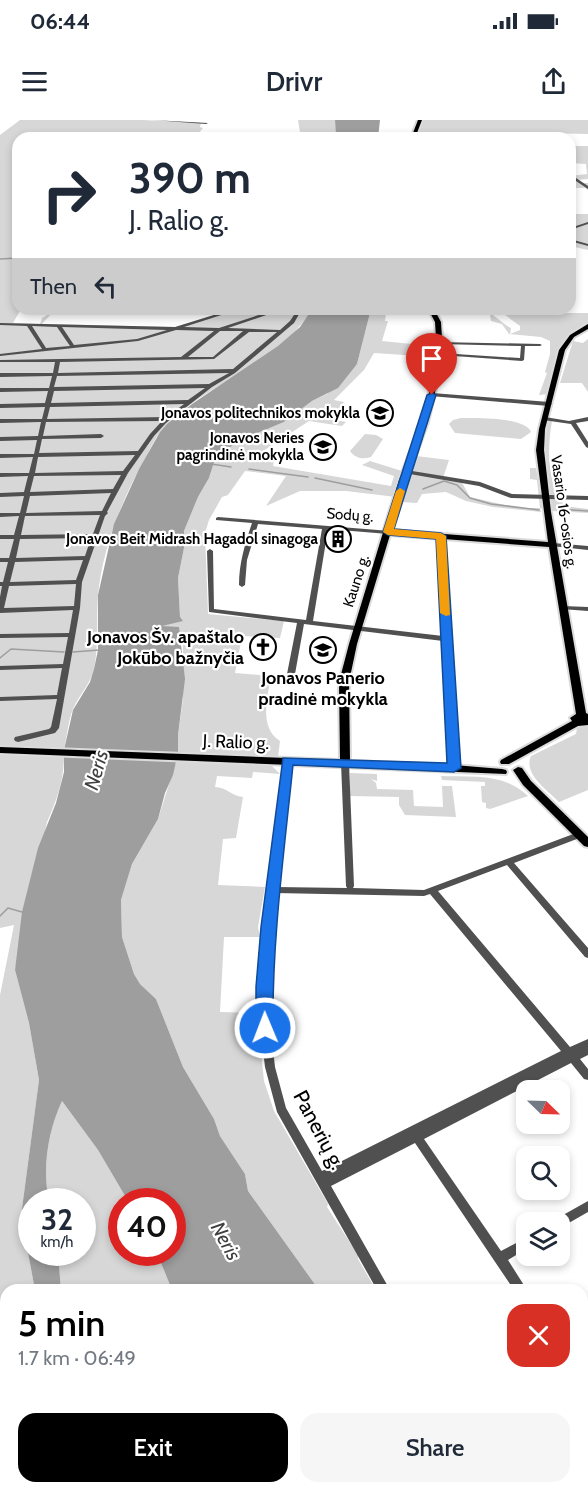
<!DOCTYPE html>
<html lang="en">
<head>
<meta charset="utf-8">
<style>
	:root { --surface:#fff; --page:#f6f6f7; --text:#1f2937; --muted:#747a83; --accent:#000 }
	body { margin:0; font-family:Cabin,sans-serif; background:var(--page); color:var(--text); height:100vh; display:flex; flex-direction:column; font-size:22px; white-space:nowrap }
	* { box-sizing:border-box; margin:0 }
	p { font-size:20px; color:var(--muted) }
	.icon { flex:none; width:33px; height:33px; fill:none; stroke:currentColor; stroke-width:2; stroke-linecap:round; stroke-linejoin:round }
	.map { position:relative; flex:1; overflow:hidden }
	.drawer { position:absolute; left:0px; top:1164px; width:588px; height:210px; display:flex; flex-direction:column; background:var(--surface); border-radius:18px 18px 0 0; box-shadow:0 3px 9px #0003 }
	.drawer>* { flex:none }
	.banner { position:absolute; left:12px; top:12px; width:564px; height:183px; border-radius:18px; box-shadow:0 3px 9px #0003; background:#fff; color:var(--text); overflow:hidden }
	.needle { width:39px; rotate:113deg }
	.buttons { position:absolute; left:516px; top:960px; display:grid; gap:12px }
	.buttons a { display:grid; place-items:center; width:54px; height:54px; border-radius:12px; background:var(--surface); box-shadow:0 3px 9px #0003; font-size:30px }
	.speed { position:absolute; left:18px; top:1068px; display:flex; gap:12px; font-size:30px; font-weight:700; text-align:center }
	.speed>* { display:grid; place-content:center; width:78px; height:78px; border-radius:50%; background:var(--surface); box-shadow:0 3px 9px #0003; line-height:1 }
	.speed small { font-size:15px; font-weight:400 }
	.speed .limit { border:9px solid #d22; background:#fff; color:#111 }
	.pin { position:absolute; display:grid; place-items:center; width:51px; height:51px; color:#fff; margin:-62px -26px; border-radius:50% 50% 50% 0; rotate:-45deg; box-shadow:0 0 6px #0007 }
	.pin .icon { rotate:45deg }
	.me { position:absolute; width:66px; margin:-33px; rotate:359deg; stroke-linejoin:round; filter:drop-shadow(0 0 4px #0008) }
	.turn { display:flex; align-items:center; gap:21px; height:126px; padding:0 18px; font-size:27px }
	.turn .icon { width:78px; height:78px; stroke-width:2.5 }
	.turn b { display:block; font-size:42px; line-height:51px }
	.then { display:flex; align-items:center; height:57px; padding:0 18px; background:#0003; gap:12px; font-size:22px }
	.round { display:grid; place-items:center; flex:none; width:63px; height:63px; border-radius:18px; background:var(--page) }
	.summary { display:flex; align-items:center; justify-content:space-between; height:102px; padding:0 18px }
	h1 { font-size:36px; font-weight:600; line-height:45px; color:var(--accent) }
	.button { display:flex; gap:12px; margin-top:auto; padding:12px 18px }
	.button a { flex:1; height:69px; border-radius:18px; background:var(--accent); color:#fff; font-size:24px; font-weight:600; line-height:69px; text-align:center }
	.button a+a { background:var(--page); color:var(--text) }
	.status { display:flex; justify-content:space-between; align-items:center; height:42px; padding:0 30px; background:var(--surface); direction:ltr }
	.status svg { height:16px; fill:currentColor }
	header { display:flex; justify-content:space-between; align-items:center; height:78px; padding:0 18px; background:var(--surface); font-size:27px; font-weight:600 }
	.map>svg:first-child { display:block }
</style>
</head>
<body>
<div class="status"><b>06:44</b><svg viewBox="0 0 49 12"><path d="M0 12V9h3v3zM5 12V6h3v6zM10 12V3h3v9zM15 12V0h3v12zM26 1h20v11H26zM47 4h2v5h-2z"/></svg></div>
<header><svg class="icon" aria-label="menu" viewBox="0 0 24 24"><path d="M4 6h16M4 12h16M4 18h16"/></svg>Drivr<svg class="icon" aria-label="share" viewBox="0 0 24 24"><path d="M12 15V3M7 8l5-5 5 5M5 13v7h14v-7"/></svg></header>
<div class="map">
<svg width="588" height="1374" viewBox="0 0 588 1374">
	<rect width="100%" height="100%" fill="#fff"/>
	<path fill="#d7d7d7" d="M20,0H143L201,3L200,7L203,8L195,18H18V189H21L13,203L40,204L42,198L49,194H51L42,204L176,207L236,189H312C279,245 203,263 161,311C155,318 151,327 147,335C123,376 102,429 98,476C96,501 99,525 94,549C90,565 79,575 73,589C68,601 67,617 64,630L0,627V15Z
		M298,0H335L336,18H321V16H327V12H303V18H317H301Z
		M422,0H588V14L540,13L542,18H415Z
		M570,26H588V59L577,60L580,63H588V70L585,68H570V56L587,54L586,44L570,43Z
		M570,94H588V130L570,126V115H575L570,113Z
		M371,189H389L386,193L385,201H388L382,221L432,226L428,232L435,237L374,233L364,250L334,280L344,282L331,299L346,302L342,306L309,301L257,335L274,341L273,346L391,366L394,356L362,345L370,341L402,351L396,377L346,371H300L266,386L286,356L245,351L228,375L222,377L209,400L205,413L208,494L284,501L280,518L242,516L235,553L271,556C268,576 258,607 280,621L278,637L178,633V615L183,579V523L166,507L160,506L180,497L178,458L184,428V411L198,377L209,358L216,336L243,319L284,302L312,281L327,274L357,244Z
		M479,189C492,190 500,203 511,208L510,214L520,210V206L497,189H560L561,193H588V205C556,221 557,242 549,274L539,275L547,253L545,252L550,234V221L541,217L509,214L502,204L491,201L490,195Z
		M588,219V272L582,263H560L573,221L583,223Z
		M461,298C476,298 526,297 531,312L521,319L455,313L449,304L453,300Z
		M548,301H552C548,323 547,352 557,374C559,378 562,381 564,386L588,389V393L551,391L543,331Z
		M365,314L376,315L383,319L371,337C363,340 355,338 350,331Z
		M416,336L449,340L443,358L461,361L470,377L518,388H540L537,360L530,359V348H536L543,388H540L541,392L493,387L466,381L446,372L422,374L417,383L401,382Z
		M588,604V670L559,682C547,670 523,654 531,636L576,614L577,608Z
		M0,634L64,636C64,659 57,680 47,702L15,850L29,903L39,960L21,1096L35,1170H6V1368H141L146,1374H0V875L14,805L0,808Z
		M177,639L264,644L272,646L280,654L253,652L252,658L217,656L215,667C227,667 231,676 243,677L236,718L223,719L218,765L265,767L258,807L260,817H224L220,892L257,893L264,961L274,991L328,1084L327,1087L358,1135V1139L376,1170H319L248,1071L245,1054L220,1016L214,999L183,947L156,879L140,864L134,854L122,817L121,780L132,744L158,699Z
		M350,653L377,654V661L371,659L376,663L377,669L413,670L414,686L443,687L442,666H452L456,697L405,695L399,685V677L350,676Z
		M441,656C472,657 505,653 528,676L490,689L486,688V683L482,682L481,666H485V662L442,660Z
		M62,981L98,1030L128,1081L122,1082V1132L157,1133L172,1170H61L58,1133L82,1132V1082H49C42,1048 48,1011 62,981Z"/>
	<path fill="#9e9e9e" d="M335,0H380L378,18H336Z
		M312,189H371L357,244L338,268L312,281L284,302L243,319L216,336L209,358L198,377L184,411V428L178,458L180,497L183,501L162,506L179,507L185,559L178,615V633L173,655L165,673L158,699L132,744L121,780L122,817L134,854L140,864L156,879L183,947L214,999L220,1016L245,1054L248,1071L319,1170H172L157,1133L172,1132V1082L128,1081L98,1030L62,981C48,1011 42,1048 49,1081L32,1082V1132L58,1133L61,1170H35L21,1096L39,960L29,903L15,850L22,792L38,728L56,683L64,652V630L73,590L90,562L94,549L98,530V475L114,404L139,349L160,312L167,304L192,284L278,226L300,207Z
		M141,1368H453L458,1374H146Z"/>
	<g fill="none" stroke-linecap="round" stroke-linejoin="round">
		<path stroke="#9e9e9e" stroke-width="1.5" d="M0,139L18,138
			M211,344L231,347
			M249,349L308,357
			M315,358L372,370
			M423,369L444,361L457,365L470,378L491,384L539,390
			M557,389L588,391
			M73,532L99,530
			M0,538L11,529L64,532
			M0,796L8,788L22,792"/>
		<defs>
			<path id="major" d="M418,0H422L415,18H411Z
				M428,189H434L441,202L443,234L441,247L428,302L407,360L392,410L548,422L536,330L539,309L559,230L570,215L588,204V209L574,217L565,230L545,309L544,330L551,392L586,593L588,594V605L578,606L509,644H501L500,642L501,640L572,601L570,598L576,594L549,427L390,415L357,524L349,562L350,641L454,645L502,649L506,650L507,652L506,654L0,633V627L340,640L339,562L349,524L399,360L422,302L435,247L437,234L435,202Z
				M518,647L522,648L531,661L588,717V727L584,726L523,665L513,650Z"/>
		</defs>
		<use href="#major" stroke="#dbdbdb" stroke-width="4"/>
		<path fill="#505050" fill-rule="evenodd" d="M152,0L208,3L206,4Z
			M570,54L588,66V69L570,57Z
			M588,102V104L570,110V108Z
			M570,119L588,124V126L570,121Z
			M233,189H240L184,207L219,208L277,189H284L228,208L280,210L290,201L298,189H302L294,203L235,253L212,267L166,303L154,316L128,353L107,392L108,393L105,396L82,462L80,488L59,608L55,613L18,622L15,621L14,619L15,617L49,609L51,607L57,579L0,581V577L57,575L62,548L0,550V546L63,544L68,517L0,518V514L69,513L73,490L0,493V477L2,466H0V462H3L8,442H0V438H9L14,419H0V415H14L19,396L0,397V393H20L24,376L0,377V373L24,372L28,356L0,357V353H29L33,337L0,338V334H34L37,320L0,321V317L38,316L41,302L0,303V299H42L45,287L0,288V284L45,283L48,271L0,272V268H49L52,256L0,257V253H53L55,242H0V240L181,237L214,211L176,210L138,221L0,236V234L42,229L27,206L0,205V203L175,207ZM32,206L57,207L70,226L46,228ZM62,207L167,210L137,219L74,225ZM220,211H243L213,237H188ZM249,212H277L233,249L58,253L60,242L214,239ZM229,253L209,264L54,267L57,256ZM205,268L188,280L51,283L54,271ZM184,284L167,297L47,299L50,287ZM162,301L150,314L138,331L39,333L42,319L101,318L104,316L101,314L43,316L46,302ZM135,335L123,351L35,353L38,337ZM121,355L113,369L30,372L34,356ZM111,373L102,391L26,393L30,376ZM100,395L93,414L21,415L25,396ZM91,418L85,436L16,438L20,419ZM83,440L76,460L10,462L15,442ZM76,464L74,486L4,488L9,466Z
			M438,222L540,224L542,225L540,226H525L524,240L522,241L440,235L438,234L440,233L520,238L521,226L440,224H438Z
			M432,273L549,282L552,284L549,286L430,276V274Z
			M545,297L569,301L588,297V301L576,303L588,322V328L586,327L571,304L543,300L542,299Z
			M406,350L480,362L512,374L588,376V380L511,378L479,366L404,353V351Z
			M218,397L390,411L391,412L388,414L328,409L313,501L443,516L438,416L441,414L443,415L450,517L452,519L450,521L458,648L457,650L454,651L450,648L443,521L304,504L295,554L294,556H288L287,554L297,503L209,492L207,431L210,429L213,431L214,489L306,500L322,409L258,404L247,440L245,465L242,467L239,465C239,443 245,424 252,403L216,400V398Z
			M553,423L588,426V430L551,426V424Z
			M563,486L588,487V491L561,489L560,488Z
			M287,638L291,641L276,767L347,768L346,766L341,643L345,640L349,643L354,766L353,768L424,770L576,713L579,712L583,715L582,717L514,743L588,828V838L585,837L507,745L438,771L570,927L588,919V935L580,939L588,949V960L584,959L571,943L424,1019L501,1131L526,1118V1129L508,1140L527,1170H514L415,1023L331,1066L390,1170H377L277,992L265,947L260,904L259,861L262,816L283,641ZM275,773L424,776L430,774L561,931L322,1051L286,988L275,947L270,904L269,861L271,816Z
			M588,1081V1092L560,1108V1102H555L556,1099Z
			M588,1260V1273L582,1275V1262Z
			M588,1343V1357L582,1360V1346Z
			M493,1368H507L510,1374H496Z
			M539,1368H560L558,1373L555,1374H534L536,1369Z"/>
		<use href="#major" fill="#000" fill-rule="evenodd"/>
	</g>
	<path fill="#1a73e8" stroke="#114b97" stroke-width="1.5" d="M432,273L436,275L394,409L441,413L446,416L461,648L454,652L293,645C284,733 272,820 273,908L270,913L265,915L259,913L256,908V867L261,807L283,638L447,643L436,419L388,415L383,412L427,275Z"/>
	<path fill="#f59e0b" d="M400,368L405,371L394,409L441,413L446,416L450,495L446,496L440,493L436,419L388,415L383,412L396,371Z"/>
	<defs>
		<symbol id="school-ring" viewBox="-11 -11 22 22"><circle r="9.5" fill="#fff" stroke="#000" stroke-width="1.5"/><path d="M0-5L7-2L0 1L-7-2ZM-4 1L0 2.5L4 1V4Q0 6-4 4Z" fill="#000"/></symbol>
		<symbol id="building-ring" viewBox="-11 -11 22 22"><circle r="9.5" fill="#fff" stroke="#000" stroke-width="1.5"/><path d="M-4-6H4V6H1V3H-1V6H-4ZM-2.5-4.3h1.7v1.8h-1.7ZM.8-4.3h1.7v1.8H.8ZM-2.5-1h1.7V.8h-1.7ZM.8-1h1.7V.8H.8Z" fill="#000"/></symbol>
		<symbol id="church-ring" viewBox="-11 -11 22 22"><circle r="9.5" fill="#fff" stroke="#000" stroke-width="1.5"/><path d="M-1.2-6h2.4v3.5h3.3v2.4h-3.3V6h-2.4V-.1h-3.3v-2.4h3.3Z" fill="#000"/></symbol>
	</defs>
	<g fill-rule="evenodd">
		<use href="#school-ring" x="365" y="278" width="30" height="30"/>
		<use href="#school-ring" x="308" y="312" width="30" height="30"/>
		<use href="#building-ring" x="323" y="404" width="30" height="30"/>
		<use href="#church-ring" x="248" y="512" width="30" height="30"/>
		<use href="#school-ring" x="308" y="515" width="30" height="30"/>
	</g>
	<g text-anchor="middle" stroke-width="4.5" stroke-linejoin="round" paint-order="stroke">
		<g font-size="15" font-weight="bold" fill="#000" stroke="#fff" text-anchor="end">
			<text x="360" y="298">Jonavos politechnikos mokykla</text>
			<text x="304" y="323">Jonavos Neries<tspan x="304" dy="17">pagrindinė mokykla</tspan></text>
			<text x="318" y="424">Jonavos Beit Midrash Hagadol sinagoga</text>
		</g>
		<g font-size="15" fill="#000" stroke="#fff">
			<text transform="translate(564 392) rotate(82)" y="5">Vasario 16-osios g.</text>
			<text transform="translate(350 395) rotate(4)" y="5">Sodų g.</text>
			<text transform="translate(356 461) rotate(-72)" y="5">Kauno g.</text>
		</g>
		<g font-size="18" font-weight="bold" fill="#000" stroke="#fff" text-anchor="end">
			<text x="244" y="523">Jonavos Šv. apaštalo<tspan x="244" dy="21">Jokūbo bažnyčia</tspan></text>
			<text x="323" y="564" text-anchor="middle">Jonavos Panerio<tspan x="323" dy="21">pradinė mokykla</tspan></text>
		</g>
		<g font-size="18" fill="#000" stroke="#fff">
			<text transform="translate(236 622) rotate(2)" y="6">J. Ralio g.</text>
		</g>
		<g font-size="20" font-style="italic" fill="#3f3f3f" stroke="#fff">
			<text transform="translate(96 650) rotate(-74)" y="7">Neris</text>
			<text transform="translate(226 1121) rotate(61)" y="7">Neris</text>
		</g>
		<g font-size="21" fill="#000" stroke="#fff">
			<text transform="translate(319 1010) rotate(62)" y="7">Panerių g.</text>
		</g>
	</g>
</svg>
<div class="buttons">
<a><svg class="needle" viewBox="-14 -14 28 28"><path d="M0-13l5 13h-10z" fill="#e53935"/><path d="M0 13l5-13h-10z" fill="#747a83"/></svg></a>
<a><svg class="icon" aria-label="search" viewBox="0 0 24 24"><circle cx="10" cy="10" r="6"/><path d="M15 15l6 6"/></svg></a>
<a><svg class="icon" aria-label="layers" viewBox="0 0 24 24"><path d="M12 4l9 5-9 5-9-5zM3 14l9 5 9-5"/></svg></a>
</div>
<div class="speed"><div>32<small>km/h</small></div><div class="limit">40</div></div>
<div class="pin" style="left:432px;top:275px;background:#d93025"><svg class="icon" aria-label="arrive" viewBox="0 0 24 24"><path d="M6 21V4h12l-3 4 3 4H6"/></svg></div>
<svg class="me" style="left:265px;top:908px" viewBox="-20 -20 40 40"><circle r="17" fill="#1a73e8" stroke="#fff" stroke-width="3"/><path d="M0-11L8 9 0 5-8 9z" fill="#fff"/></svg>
<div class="banner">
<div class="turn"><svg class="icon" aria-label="right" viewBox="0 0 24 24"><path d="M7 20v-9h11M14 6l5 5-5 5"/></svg><div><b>390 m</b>J. Ralio g.</div></div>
<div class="then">Then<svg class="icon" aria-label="left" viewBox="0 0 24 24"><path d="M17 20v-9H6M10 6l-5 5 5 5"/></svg></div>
</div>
<section class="drawer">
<div class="summary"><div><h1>5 min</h1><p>1.7 km · 06:49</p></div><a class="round" style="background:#d93025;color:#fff"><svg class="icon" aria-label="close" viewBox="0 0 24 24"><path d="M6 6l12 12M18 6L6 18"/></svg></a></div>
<div class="button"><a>Exit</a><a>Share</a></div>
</section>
</div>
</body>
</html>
